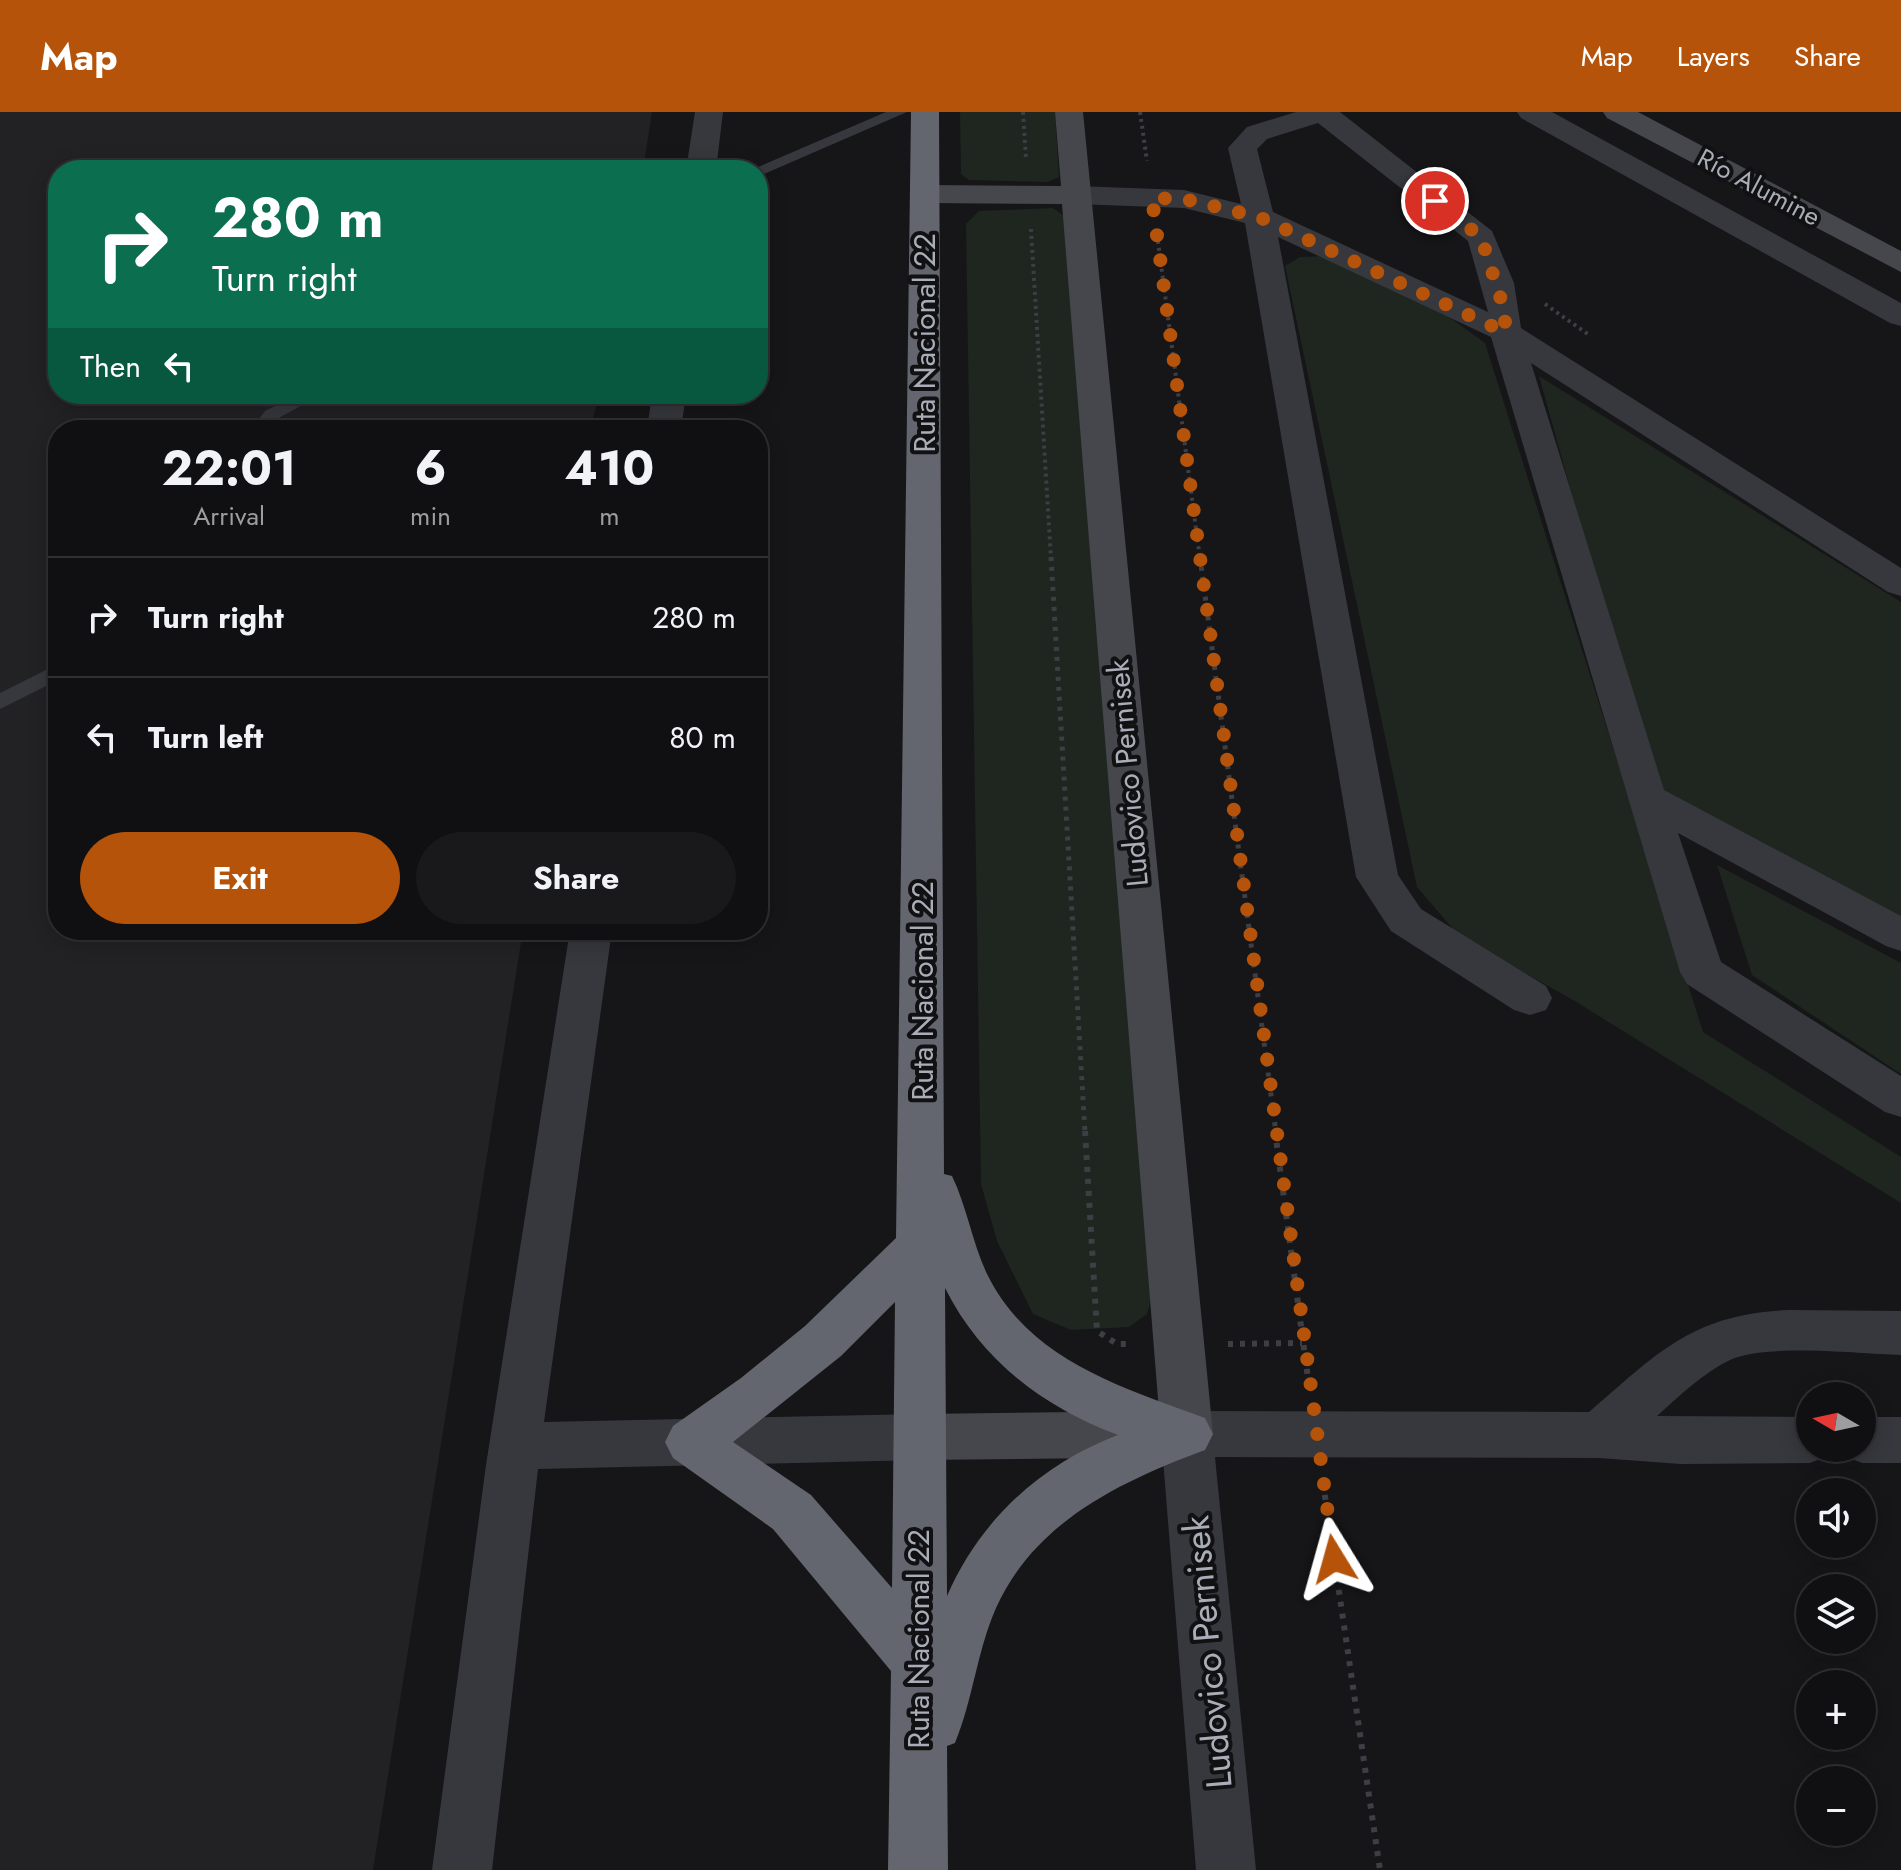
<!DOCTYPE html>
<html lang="en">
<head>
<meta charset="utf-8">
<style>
	:root { --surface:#101012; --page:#19191b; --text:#f1f3f6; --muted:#9c9d9f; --line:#303032; --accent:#b45309 }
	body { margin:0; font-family:Jost,sans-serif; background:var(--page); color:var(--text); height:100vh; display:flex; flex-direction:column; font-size:30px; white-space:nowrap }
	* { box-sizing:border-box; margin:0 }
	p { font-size:26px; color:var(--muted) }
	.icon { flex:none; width:44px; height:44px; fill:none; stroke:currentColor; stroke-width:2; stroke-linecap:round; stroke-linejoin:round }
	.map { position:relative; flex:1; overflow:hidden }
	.drawer { position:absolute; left:48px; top:308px; width:720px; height:520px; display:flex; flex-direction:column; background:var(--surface); border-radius:32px; box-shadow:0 4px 20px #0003,0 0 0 2px var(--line) }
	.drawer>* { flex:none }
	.guide { position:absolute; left:48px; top:48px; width:720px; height:244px; border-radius:32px; box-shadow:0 4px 20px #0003,0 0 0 2px var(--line); background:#0b6e4f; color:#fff; overflow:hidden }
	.needle { width:52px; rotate:279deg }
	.buttons { position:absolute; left:1796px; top:1270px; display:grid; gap:16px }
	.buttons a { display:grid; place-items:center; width:80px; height:80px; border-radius:50%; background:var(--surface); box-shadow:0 4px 20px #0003,0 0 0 2px var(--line); font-size:40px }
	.pin { position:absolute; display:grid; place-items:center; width:68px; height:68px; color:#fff; margin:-34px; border:4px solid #fff; border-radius:50%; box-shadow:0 2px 8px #0007 }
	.me { position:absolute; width:88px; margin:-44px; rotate:352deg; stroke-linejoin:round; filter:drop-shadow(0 0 6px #0008) }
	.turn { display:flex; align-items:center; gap:28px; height:168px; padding:0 32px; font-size:36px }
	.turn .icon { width:104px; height:104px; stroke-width:2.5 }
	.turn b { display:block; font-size:56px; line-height:68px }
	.then { display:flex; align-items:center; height:76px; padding:0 32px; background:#0003; gap:16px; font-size:30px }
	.eta { display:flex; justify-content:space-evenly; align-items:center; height:136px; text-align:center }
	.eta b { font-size:48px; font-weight:700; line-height:56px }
	.primary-button { display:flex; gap:16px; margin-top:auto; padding:16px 32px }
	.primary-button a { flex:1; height:92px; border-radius:48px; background:var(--accent); color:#fff; font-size:32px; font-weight:700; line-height:92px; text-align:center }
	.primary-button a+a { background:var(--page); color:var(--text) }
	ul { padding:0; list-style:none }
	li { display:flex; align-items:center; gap:24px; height:120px; padding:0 32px; border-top:2px solid var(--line) }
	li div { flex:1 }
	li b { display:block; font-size:30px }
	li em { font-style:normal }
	header { display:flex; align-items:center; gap:48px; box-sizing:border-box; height:112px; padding:0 40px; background:var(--accent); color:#fff }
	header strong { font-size:38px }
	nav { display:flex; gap:44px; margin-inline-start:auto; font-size:28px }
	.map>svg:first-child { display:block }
</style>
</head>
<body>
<header>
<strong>Map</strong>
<nav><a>Map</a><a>Layers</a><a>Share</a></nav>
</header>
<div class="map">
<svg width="1901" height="1758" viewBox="0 0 1901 1758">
	<rect width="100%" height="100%" fill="#161618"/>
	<path fill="#222225" d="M0,0H652L643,58H58V282H599L590,318H58V818H523L373,1758H0Z"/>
	<path fill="#1e261f" d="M960,0H1055L1059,65L1048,70L969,68L961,62Z
		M1053,96L1064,104L1154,1177L1147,1202L1129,1215L1071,1218L1033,1202L997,1129L981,1072L966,112L979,99Z
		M1326,144L1445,202L1485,231L1703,920L1901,1045V1091L1573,888L1459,824L1417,775L1285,154L1300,145Z
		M1539,264L1901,490V816L1656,685Z
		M1717,753L1901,851V962L1752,863Z"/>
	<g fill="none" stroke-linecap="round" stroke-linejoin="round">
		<path stroke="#3d3f44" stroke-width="4" stroke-dasharray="3 4" stroke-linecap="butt" d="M1023,0L1026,47
			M1140,0L1147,49
			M1031,117L1051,447
			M1157,122L1200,447
			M1545,192L1589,223"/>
		<path stroke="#3d3f44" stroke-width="5" stroke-dasharray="4 6" stroke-linecap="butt" d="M1051,445L1085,1021
			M1200,445L1276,1021"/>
		<path stroke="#3d3f44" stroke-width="6" stroke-dasharray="5 7" stroke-linecap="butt" d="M1085,1019L1097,1219L1117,1232H1126
			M1275,1019L1309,1274
			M1228,1232L1302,1231
			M1323,1371L1380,1758"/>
		<path fill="#37383d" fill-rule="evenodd" d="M886,0H907L764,62L758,64V58H751Z
			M299,282H322L277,307L269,318H251L265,299Z
			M58,552V568L0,597V581Z"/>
		<path fill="#37383d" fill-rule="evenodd" d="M695,0H723L716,58H686Z
			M1296,0H1340L1492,119L1514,171L1521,216L1901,456V484L1888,480L1531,251L1664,678L1901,804V839L1886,834L1678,721L1721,850L1901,964V1005L1885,1000L1687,872L1680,860L1491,225L1278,125L1398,763L1421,797L1546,874L1552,886L1546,898L1530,903L1514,898L1391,819L1356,765L1245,111L1184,96L1076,92L1066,89L1061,83L1066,77L1076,74L1184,78L1241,92L1228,36L1247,15ZM1318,11L1468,129L1488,200L1273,100L1257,37L1267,27Z
			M1517,0H1552L1901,191V214L1890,211L1521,6Z
			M652,282H686L681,318H647Z
			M570,818H612L544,1310L920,1302L938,1309L946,1325L938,1341L920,1348L538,1357L492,1758H432L486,1353Z
			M1789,1198L1901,1199V1243C1859,1242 1766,1231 1730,1248C1703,1261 1679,1284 1657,1304L1810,1305V1336H1832L1828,1344L1810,1351L1681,1352L1599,1346L1215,1345L1256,1758H1196L1161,1322L1169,1306L1187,1299L1589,1300C1658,1241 1692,1202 1789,1198Z
			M1862,1305H1901V1351H1862L1844,1344L1840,1336H1862Z"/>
		<path fill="#45474d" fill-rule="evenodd" d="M1055,0H1083L1213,1322L1205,1338L1187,1345L920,1348L902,1341L894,1325L902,1309L920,1302L1159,1299L1062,92L926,91L916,88L911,82L916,76L926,73L1061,74Z
			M1603,0H1638L1901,139V160L1607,6Z"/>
		<path fill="#63666e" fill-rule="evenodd" d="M911,0H939L944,1062L952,1064C967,1095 972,1130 987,1162C1030,1249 1122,1275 1205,1306L1213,1322L1205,1338C1122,1369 1035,1409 996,1496C977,1539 973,1588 955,1631L947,1634L948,1758H888L891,1559L773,1417L673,1346L665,1330L673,1314L741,1266L805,1214L896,1126ZM945,1176C981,1248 1043,1295 1118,1323C1041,1352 980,1408 947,1484ZM895,1190L892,1476L811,1383L733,1330L841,1244Z"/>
	</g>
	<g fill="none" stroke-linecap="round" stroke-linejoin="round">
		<path stroke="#b45309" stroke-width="14" stroke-dasharray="0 25.2" d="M1334,1447L1152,86L1184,87L1259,105L1505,220V200L1481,125L1435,89"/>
	</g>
	<g text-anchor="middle" stroke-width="8" stroke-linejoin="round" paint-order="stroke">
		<g font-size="26" fill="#a8adb8" stroke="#111113">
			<text transform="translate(1759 75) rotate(28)" y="9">Río Alumine</text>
		</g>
		<g font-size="30" fill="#a8adb8" stroke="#111113">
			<text transform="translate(925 231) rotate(-90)" y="10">Ruta Nacional 22</text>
			<text transform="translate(1128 661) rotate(-95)" y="10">Ludovico Pernisek</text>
			<text transform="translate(923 879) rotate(-90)" y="10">Ruta Nacional 22</text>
			<text transform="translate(919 1527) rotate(-90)" y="10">Ruta Nacional 22</text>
		</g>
		<g font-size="36" fill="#a8adb8" stroke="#111113">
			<text transform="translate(1207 1540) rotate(-95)" y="13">Ludovico Pernisek</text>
		</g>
	</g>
</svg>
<div class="buttons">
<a><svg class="needle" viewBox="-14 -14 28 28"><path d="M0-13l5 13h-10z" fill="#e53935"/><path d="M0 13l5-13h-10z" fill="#9c9d9f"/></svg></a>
<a><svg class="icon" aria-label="sound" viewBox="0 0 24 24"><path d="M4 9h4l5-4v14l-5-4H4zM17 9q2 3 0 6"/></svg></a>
<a><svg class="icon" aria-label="layers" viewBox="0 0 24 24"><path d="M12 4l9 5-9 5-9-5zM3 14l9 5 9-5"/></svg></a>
<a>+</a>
<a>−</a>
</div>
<div class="pin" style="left:1435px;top:89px;background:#d93025"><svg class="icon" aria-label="arrive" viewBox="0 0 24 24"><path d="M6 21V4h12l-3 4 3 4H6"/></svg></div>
<svg class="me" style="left:1334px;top:1447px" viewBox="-20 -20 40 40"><path d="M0-17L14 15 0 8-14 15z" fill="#b45309" stroke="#fff" stroke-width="4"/></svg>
<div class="guide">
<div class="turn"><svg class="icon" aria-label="right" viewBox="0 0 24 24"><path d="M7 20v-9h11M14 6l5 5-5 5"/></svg><div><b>280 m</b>Turn right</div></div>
<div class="then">Then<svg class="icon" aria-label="left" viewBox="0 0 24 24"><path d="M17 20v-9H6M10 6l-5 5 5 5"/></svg></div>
</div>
<section class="drawer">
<div class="eta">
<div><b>22:01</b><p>Arrival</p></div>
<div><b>6</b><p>min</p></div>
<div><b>410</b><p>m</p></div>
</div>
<ul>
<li><svg class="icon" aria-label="right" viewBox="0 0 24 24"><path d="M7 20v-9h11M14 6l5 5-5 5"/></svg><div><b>Turn right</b></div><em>280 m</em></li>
<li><svg class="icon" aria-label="left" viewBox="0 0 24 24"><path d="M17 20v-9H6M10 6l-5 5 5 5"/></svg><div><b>Turn left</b></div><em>80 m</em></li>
</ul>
<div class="primary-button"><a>Exit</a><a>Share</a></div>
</section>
</div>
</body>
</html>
